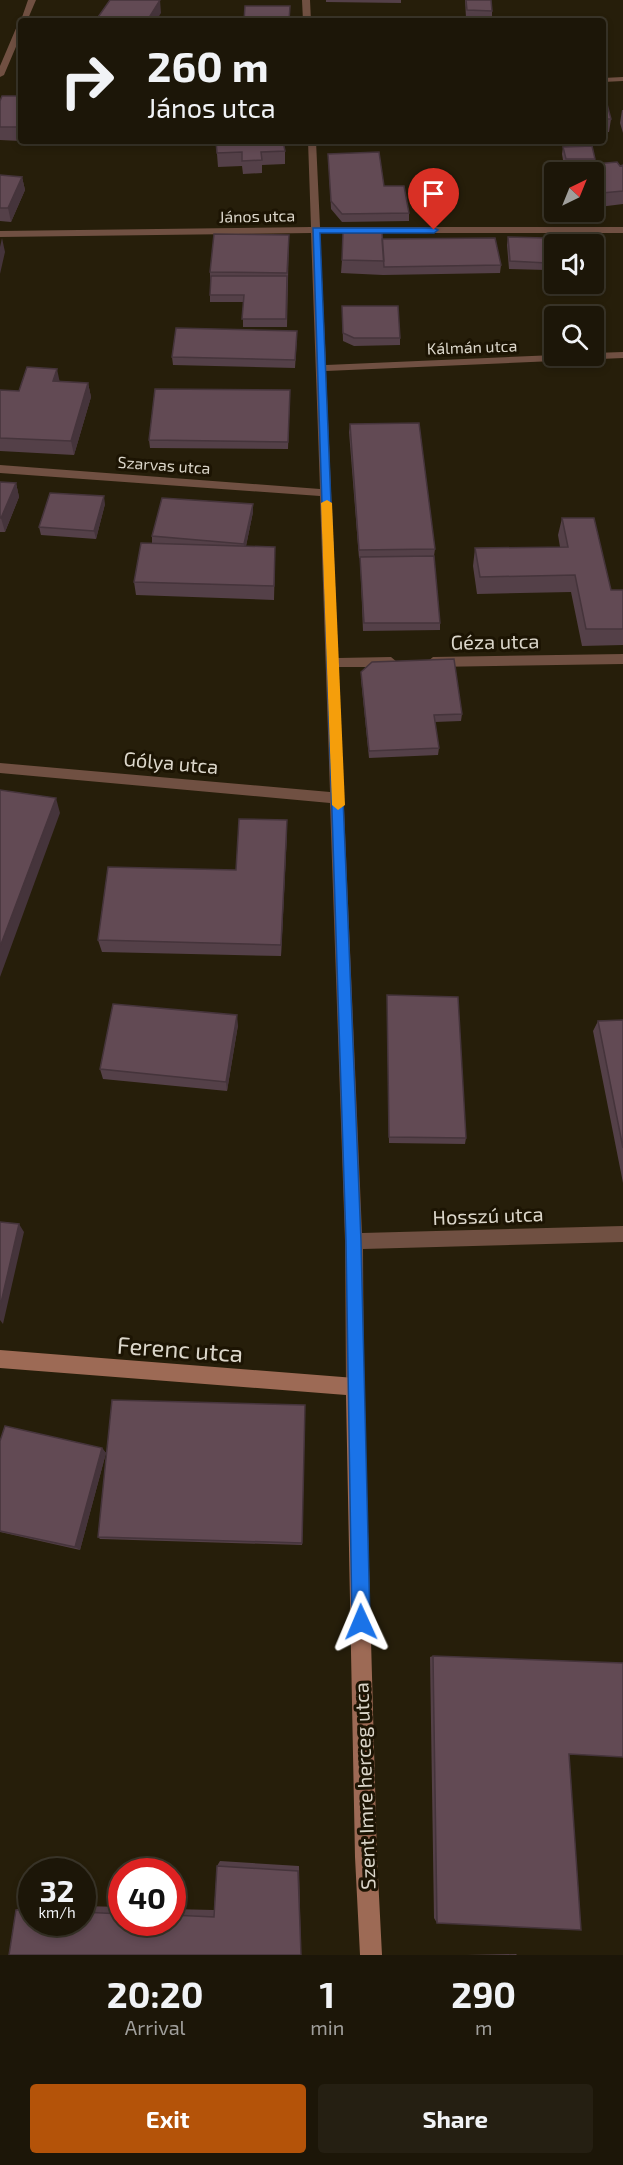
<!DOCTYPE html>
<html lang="en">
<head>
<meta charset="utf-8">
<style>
	:root { --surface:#1c1608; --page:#251f12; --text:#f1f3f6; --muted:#a09f9c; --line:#3a3529; --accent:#b45309 }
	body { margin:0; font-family:"Exo 2",sans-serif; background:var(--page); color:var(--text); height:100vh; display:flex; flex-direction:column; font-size:22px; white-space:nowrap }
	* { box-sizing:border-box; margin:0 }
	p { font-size:20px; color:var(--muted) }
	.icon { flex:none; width:33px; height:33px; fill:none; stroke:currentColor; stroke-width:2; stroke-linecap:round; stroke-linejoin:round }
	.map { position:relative; height:1955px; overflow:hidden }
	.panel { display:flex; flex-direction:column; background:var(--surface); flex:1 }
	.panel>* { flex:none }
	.banner { position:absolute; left:18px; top:18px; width:588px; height:126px; border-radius:6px; box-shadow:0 3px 9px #0003,0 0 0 2px var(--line); background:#1c1608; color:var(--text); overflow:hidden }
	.needle { width:39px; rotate:43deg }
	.controls { position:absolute; left:544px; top:162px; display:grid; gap:12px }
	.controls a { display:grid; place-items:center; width:60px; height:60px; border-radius:6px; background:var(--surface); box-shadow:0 3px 9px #0003,0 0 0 2px var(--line); font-size:30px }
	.speed { position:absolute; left:18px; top:1858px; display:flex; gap:12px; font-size:30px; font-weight:700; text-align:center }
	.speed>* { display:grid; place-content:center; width:78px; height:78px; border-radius:50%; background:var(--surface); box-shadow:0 3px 9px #0003,0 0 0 2px var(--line); line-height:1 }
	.speed small { font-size:15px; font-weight:400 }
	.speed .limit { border:9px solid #d22; background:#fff; color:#111 }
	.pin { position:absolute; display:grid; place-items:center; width:51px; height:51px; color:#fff; margin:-62px -26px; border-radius:50% 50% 50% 0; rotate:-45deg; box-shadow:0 0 6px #0007 }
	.pin .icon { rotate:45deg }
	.me { position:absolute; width:66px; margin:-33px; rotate:359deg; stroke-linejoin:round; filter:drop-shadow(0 0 4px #0008) }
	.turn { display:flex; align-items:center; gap:21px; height:126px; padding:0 30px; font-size:27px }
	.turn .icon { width:78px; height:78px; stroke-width:2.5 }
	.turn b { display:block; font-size:42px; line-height:51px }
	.eta { display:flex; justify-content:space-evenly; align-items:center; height:102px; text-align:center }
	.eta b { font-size:36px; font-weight:700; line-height:42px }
	.action { display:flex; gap:12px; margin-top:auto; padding:12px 30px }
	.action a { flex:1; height:69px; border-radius:6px; background:var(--accent); color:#fff; font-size:24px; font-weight:700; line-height:69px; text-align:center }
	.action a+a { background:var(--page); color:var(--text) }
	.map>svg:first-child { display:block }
</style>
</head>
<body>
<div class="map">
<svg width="623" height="1955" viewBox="0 0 623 1955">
	<rect width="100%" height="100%" fill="#261e0a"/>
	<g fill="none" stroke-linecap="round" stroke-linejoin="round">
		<path fill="#705042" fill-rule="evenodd" d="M28,0H36L27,21L20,23Z
			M302,0H310L311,21H303Z
			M21,24V35L4,75L0,77V66L17,26Z
			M623,77V81L603,82V78Z
			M308,141H316L320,227H623V233H320L326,365L555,355L594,356V353L623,352V358L326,371L338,658L391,657L397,662L391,667H338L362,1233L623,1226V1242L363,1249L364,1387L361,1393L355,1396L349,1393L346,1387L345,1241L330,803L0,773V763L330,792L320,496L0,473V465L320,489L311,233L0,237V231L311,227Z
			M623,654V664L433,667L427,662L433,657Z"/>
		<path fill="#9d6a55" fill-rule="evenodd" d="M0,1350L355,1378L361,1381L364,1387L377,1857L382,1955H360L355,1857L346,1395L0,1368Z"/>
	</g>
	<path fill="#544048" d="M326,0H401V3L326,2Z
		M465,0H491L492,11V18H466Z
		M603,93L611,119L609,132H603Z
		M21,96V141L0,140V101Z
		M622,110H623V133L620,123Z
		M216,141L285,151V164L262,165V173L243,174L242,166L218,167Z
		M563,147L595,159L594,165H623V204L599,207L594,198V172H584L585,166H564L562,154Z
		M328,154L409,213V221L342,222L331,209Z
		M0,175L22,177L25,190L11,222L0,221Z
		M289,235L287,327H243V302H210V272Z
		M508,237L547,263L546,270L509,269L507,245Z
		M382,239L501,265L500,273L383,275L341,273L342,260Z
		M342,306L400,338V345L354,346L343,341Z
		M297,338L295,368L173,365L172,357Z
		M59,381L88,383L91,397L74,455L0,451V390L19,391Z
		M290,390L288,449L150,448L149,440Z
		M350,424L435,549L434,556L440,623V630L363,631L360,558H359L349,432Z
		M0,482L16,483L19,497L5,532H0Z
		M105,504L96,539L41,535L39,527Z
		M253,504V512L246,546L275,560L274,600L136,595L134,582L152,543V536Z
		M562,518L611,590H623V645L582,646L571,592L477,594L473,566L475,548L560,547L558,535Z
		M361,672L462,714L461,721L435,722L439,748L438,755L369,758L361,679Z
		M287,832L281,956L102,952L98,940L236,870Z
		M387,995L466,1138L465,1144L389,1143Z
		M623,1020V1183L593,1031L598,1021Z
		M238,1025L227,1091L103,1079L100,1069Z
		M305,1405L302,1545L100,1539L98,1537Z
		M0,1441L102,1448L106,1453L80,1550L0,1532Z
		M433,1656L569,1754L437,1923L434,1918L430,1657Z
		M220,1861L299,1866L301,1955H9L16,1910L25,1904H32V1923H82V1906L122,1907V1923H172V1909L214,1910L217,1866Z
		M516,1954L517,1955H466Z"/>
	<path fill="#45343b" d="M160,0L161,13L156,21H147Z
		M22,177L25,190L11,222L8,208Z
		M2,238L5,252L0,274V247Z
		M57,369L60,383L53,381Z
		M88,383L91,397L74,455L71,441Z
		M16,483L19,497L5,532L1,518Z
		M104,496L105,504L96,539L94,531Z
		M253,504V512L245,551L244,544Z
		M56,798L60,813L0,977V947Z
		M287,820V832L281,956V945Z
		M237,1015L238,1025L227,1091L226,1082Z
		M19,1224L24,1232L3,1324L0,1320V1307Z
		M102,1448L106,1453L80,1550L75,1547Z"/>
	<path fill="#624a54" stroke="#45343b" stroke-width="1.5" d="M110,0H160L147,21L96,20Z
		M466,0H491L492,11L467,10Z
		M245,6H290L289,21H244Z
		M603,93H604L611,119H603Z
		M2,96H21V127H0V101Z
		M216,141H283L285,151L261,152L262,160L242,161V152L217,153Z
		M592,146L595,159H566L563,147Z
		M379,152L384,186H404L409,213L342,214L331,201L328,154Z
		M617,162L620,166L623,165V191L602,193L594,180V172H590L585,165Z
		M0,175L22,177L8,208H0Z
		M343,233H382L384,261L342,260Z
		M214,234L289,235L287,273L210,272Z
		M508,237L545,238L547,263L510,261Z
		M495,238L501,265L384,267L382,239Z
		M211,276H287L286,319H242L244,295H210Z
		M342,306H398L400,338H354L343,333Z
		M176,328L297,331L295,360L172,357Z
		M27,367L57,369L53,381L88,383L71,441L0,438V390L19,391Z
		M155,389L290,390L288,442L149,440Z
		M419,423L435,549L359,550L350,424Z
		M0,482L16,483L1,518H0Z
		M50,493L104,496L94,531L39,527Z
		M162,498L253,504L244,544L152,536Z
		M562,518H594L611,590H623V629H586L575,575L480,577L475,548L568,547Z
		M141,543L275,547L274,586L134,582Z
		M434,556L440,623H364L360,557Z
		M454,659L462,714L434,715L439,748L369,751L361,672L372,662Z
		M0,790L56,798L0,947Z
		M239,819L287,820L281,945L98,940L108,867L236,870Z
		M387,995L458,997L466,1138L389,1137Z
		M113,1004L237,1015L226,1082L100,1069Z
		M623,1020V1148L598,1021Z
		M0,1222L19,1224L0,1307Z
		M112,1400L305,1405L302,1543L98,1537Z
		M5,1426L102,1448L75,1547L0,1531V1441Z
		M433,1656L623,1663V1757L569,1754L581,1930L437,1923Z
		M217,1866L298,1871L301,1955H9L16,1910H32V1923H82V1912L122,1914V1923H172V1915L214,1917Z"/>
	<path fill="#1a73e8" stroke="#114b97" stroke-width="1.5" d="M313,228H434L438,230L434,233H320L361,1241L370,1622L367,1629L361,1631L354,1629L352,1622L346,1241Z"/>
	<path fill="#f59e0b" d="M327,500L332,503L345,805L338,810L332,805L321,503Z"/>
	<g text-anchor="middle" stroke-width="6" stroke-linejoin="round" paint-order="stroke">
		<g font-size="16" fill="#dbd6ca" stroke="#1c1403">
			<text transform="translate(257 216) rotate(-1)" y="6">János utca</text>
			<text transform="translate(472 347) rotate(-2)" y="6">Kálmán utca</text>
			<text transform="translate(164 465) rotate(4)" y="6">Szarvas utca</text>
		</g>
		<g font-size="20" fill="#dbd6ca" stroke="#1c1403">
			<text transform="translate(495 642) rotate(-1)" y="7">Géza utca</text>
			<text transform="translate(171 763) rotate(5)" y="7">Gólya utca</text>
			<text transform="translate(488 1216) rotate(-2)" y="7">Hosszú utca</text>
			<text transform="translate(365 1786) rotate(-92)" y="7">Szent Imre herceg utca</text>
		</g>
		<g font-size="24" fill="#dbd6ca" stroke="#1c1403">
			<text transform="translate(180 1350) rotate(4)" y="8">Ferenc utca</text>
		</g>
	</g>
</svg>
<div class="controls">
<a><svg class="needle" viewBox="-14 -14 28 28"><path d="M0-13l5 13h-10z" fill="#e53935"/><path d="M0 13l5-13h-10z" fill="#a09f9c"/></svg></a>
<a><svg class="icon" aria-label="sound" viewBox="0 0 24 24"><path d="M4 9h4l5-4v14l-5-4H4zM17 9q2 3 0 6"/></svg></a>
<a><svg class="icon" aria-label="search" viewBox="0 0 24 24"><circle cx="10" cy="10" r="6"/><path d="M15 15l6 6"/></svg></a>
</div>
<div class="speed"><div>32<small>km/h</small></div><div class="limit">40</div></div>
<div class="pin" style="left:434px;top:230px;background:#d93025"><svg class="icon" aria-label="arrive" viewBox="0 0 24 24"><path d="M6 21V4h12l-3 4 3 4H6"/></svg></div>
<svg class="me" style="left:361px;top:1622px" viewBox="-20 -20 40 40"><path d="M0-17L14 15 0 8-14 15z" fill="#1a73e8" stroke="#fff" stroke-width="4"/></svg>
<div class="banner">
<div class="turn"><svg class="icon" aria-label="right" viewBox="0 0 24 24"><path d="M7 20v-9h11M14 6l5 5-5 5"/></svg><div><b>260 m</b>János utca</div></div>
</div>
</div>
<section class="panel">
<div class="eta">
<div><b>20:20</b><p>Arrival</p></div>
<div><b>1</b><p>min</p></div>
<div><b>290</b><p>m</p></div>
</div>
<div class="action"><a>Exit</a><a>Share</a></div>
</section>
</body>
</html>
